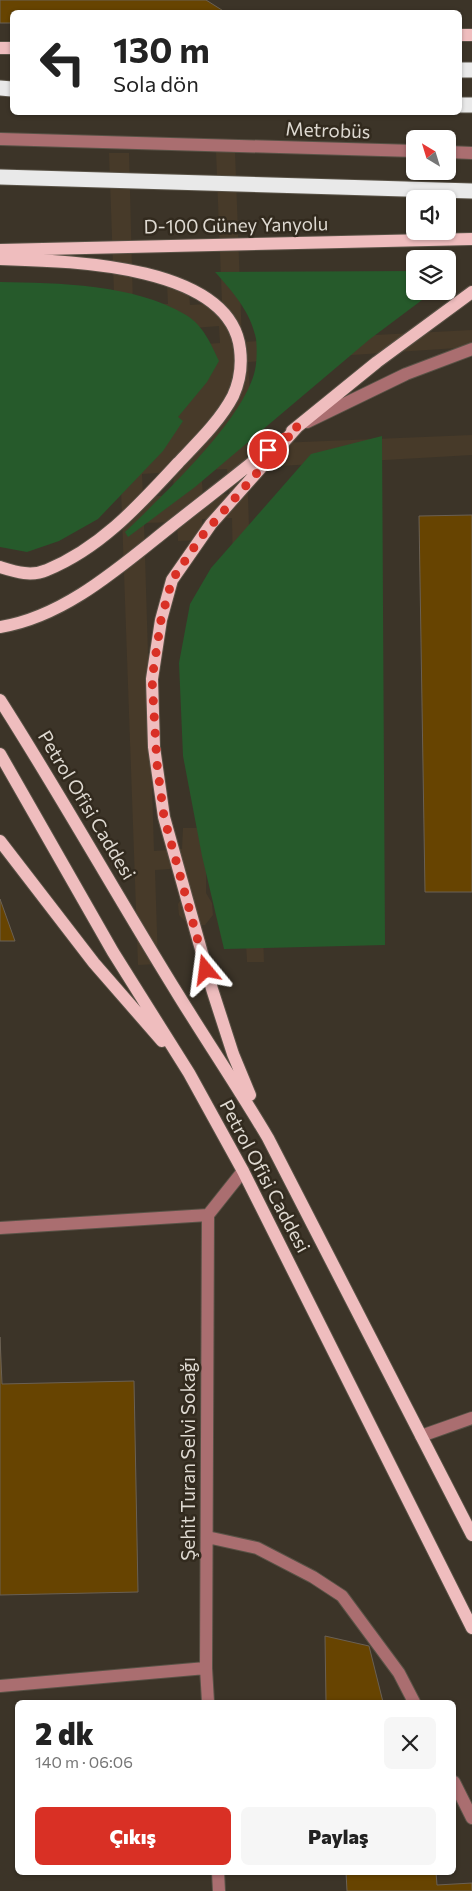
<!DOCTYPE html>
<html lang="tr">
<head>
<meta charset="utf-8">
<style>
	:root { --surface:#fff; --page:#f6f6f6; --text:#222; --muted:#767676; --accent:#d93025 }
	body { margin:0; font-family:Commissioner,sans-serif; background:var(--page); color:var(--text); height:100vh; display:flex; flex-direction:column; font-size:19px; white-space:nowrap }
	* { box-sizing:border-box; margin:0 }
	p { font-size:16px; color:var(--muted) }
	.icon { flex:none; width:28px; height:28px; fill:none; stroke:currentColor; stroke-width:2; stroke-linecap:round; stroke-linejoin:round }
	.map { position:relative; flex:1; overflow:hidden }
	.side { position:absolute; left:15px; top:1700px; width:441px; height:175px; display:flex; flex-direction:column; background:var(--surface); border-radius:8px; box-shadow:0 1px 4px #0004 }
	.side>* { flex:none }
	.guide { position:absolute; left:10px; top:10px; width:452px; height:105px; border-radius:8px; box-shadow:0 1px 4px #0004; background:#fff; color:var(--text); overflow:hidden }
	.needle { width:32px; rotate:322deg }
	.controls { position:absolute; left:406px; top:130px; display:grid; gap:10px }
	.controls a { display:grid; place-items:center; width:50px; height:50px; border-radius:8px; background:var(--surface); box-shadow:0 1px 4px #0004; font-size:25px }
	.pin { position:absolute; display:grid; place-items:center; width:42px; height:42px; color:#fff; margin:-21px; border:2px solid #fff; border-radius:50%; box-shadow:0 1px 5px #0007 }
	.me { position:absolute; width:55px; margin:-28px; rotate:344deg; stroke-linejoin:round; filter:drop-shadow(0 0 4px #0008) }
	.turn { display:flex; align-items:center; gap:18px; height:105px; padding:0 20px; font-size:22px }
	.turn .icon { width:65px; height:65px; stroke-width:2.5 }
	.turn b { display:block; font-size:35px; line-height:42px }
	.round { display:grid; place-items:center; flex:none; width:52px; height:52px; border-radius:8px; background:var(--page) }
	.head { display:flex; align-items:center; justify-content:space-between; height:85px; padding:0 20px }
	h1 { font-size:30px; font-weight:800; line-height:38px }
	.primary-button { display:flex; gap:10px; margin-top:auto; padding:10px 20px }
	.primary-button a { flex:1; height:58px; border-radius:8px; background:var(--accent); color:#fff; font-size:20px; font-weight:800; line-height:58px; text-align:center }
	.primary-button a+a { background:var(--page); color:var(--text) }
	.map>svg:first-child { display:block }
</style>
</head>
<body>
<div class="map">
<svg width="472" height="1891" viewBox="0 0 472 1891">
	<rect width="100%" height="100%" fill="#3c3428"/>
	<path fill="#473a29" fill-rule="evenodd" d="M216,151H235L242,342L472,330V347L248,362L253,444L472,435V455L247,468L264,962H247L242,866L206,867V893L212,903L213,915L205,925H189L179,915L178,904L185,893L184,868L155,870L158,964L138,965L109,153H129L133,306L168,304L167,284L188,281L190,305L222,303ZM219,326L220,343L194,345L193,328ZM227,469L229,494L203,495L201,470ZM173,472L174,495L143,497L142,474ZM232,518L238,845L202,828H183L182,849L154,851L144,523L177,522L178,541L202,540V519Z"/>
	<path fill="#265a2b" d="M415,271V291H434L370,339L195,487L128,537L125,532C162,496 244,420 255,370C257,362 257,347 256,339C251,312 232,291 215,272Z
		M0,282C58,283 135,284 186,315C203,325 211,344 219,361L207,382L178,417L183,421L163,451L98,519L59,541L27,552L0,547Z
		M382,436L385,945L224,949L202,856L183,756L179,663L190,604L211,568L311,454Z"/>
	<path fill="#674401" stroke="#6a6054" d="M0,0H206L225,12H12V23H0Z
		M472,515V892H425L419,516Z
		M0,899L15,941H0Z
		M0,1337L2,1384L134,1381L138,1592L0,1595Z
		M325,1636L369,1646L383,1702H326Z
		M346,1872H436L437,1885L472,1883V1891H347Z"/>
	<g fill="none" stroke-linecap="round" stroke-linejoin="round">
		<defs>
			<path id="minor" d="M0,139L415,151
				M448,152L472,153
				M307,422L406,374L472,349
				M208,1215L206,1668L208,1702
				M0,1228L208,1215L243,1171
				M421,1436L472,1418
				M207,1537L257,1548L313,1577L342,1596L399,1673L414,1702
				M0,1686L206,1668
				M454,1782L472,1818
				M218,1872L219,1891"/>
			<path id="major" d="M460,35H472
				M0,48H12
				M0,250L472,239
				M0,259C64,261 230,263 240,349C242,365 240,381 233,396C220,421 197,443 178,463C140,504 101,548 47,570C31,577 16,572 0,567
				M292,431L377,362L472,292
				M0,627C64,617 120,567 169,528C203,501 237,475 270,448
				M0,700C62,797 118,898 179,996C208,1043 239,1089 268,1138L472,1535
				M0,754L113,952L189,1073L243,1171L472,1628
				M0,841L94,963L162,1041
				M250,1095L233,1054L212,989L164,817L154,747L152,679L161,620L172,580L211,524L298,426"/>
			<path id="highway" d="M460,70H472
				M0,88L12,89
				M460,105H472
				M0,177L472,191"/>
		</defs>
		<use href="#minor" stroke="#595246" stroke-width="14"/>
		<use href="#major" stroke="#595246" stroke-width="14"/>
		<use href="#highway" stroke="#595246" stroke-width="17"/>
		<use href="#minor" stroke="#aa6e70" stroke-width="12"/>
		<use href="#major" stroke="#efbdbe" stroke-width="12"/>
		<use href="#highway" stroke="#e9e9e9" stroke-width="15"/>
	</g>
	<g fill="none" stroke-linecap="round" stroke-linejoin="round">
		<path stroke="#d93025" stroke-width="9" stroke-dasharray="0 16.2" d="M206,970L164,817L157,764L152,679L161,620L172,580L201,537L298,426L268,450"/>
	</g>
	<g text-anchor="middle" stroke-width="5" stroke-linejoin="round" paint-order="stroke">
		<g font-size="19" fill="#ded9d1" stroke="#322a1e">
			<text transform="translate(328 130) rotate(2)" y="7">Metrobüs</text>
			<text transform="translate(236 225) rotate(-1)" y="7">D-100 Güney Yanyolu</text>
			<text transform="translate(87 805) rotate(59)" y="7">Petrol Ofisi Caddesi</text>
			<text transform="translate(265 1176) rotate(62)" y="7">Petrol Ofisi Caddesi</text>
			<text transform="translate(188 1459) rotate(-90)" y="7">Şehit Turan Selvi Sokağı</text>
		</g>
	</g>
</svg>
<div class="controls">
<a><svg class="needle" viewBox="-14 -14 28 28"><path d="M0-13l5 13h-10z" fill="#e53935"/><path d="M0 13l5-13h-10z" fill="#767676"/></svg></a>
<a><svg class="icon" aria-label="sound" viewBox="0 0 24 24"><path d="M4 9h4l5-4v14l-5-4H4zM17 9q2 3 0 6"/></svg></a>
<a><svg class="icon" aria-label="layers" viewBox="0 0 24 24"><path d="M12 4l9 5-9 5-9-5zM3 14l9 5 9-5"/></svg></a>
</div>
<div class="pin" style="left:268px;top:450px;background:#d93025"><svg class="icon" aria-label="arrive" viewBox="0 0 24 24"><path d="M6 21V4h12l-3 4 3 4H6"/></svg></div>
<svg class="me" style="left:206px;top:970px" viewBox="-20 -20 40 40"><path d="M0-17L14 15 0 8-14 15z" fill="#d93025" stroke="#fff" stroke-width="4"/></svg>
<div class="guide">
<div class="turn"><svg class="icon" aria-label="left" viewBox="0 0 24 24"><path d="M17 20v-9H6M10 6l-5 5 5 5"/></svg><div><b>130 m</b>Sola dön</div></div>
</div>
<section class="side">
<div class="head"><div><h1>2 dk</h1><p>140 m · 06:06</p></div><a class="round"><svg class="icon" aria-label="close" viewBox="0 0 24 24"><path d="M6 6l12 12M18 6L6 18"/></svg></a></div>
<div class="primary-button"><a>Çıkış</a><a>Paylaş</a></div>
</section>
</div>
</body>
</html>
